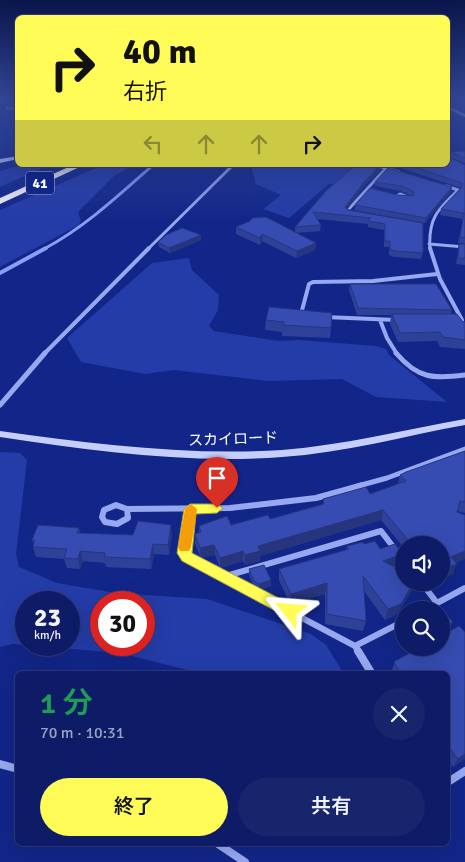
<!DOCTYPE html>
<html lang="ja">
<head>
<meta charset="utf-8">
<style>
	:root { --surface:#0e1c67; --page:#17256d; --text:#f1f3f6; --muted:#9ba1c0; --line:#2e3a7b; --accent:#fffc57 }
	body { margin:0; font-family:Signika,"Noto Sans JP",sans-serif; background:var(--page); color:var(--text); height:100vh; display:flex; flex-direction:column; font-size:19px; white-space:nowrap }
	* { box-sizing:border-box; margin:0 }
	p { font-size:16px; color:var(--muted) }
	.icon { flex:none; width:28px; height:28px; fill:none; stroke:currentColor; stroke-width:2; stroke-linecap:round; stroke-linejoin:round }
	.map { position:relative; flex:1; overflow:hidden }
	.side { position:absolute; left:15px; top:671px; width:435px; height:175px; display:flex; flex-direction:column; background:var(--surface); border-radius:8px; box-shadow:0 5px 20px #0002,0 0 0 1px var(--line) }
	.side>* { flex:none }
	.guide { position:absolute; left:15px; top:15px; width:435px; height:152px; border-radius:8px; box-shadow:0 5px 20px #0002,0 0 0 1px var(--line); background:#fffc57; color:#111; overflow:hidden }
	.fabs { position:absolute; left:395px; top:536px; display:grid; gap:10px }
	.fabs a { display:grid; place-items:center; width:55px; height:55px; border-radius:50%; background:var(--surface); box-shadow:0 5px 20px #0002,0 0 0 1px var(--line); font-size:25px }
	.speed { position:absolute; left:15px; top:591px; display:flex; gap:10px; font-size:25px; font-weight:700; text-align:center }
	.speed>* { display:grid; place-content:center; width:65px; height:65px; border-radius:50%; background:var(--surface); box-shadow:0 5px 20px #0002,0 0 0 1px var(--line); line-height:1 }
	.speed small { font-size:12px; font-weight:400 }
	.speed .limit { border:8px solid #d22; background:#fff; color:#111 }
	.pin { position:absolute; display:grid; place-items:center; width:42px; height:42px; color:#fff; margin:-51px -21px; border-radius:50% 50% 50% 0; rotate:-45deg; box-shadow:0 0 5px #0007 }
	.pin .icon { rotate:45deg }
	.me { position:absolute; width:55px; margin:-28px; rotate:298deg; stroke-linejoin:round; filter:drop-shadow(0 0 4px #0008) }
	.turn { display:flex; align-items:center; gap:18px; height:105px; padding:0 25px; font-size:22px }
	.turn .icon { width:65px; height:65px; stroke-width:2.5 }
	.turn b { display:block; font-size:35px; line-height:42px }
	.lanes { display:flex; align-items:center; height:48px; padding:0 25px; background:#0003; justify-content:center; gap:25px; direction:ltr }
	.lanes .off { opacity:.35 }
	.round { display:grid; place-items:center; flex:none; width:52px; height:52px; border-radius:26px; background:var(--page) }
	.head { display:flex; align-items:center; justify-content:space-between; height:85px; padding:0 25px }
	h1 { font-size:30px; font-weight:600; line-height:38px; color:#1e9e55 }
	.primary-button { display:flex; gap:10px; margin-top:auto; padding:10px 25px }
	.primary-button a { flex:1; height:58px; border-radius:30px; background:var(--accent); color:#111; font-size:20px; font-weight:600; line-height:58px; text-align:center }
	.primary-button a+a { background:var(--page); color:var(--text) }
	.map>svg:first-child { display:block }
</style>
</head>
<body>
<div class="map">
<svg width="465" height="862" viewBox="0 0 465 862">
	<rect width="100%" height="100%" fill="#122689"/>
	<path fill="#243ca8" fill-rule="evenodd" d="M21,165H49L0,187V171Z
		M103,165H133L114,176L78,212L81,221L79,225L0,267V210Z
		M251,165H325L368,173L356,187L329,184L289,218L263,209L281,195L256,184Z
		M189,258L192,270L219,295L218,310L209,326L214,331L278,341L299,340L376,346L386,349L389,355L447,402L376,397L342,379L268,381L174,370L145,374L81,362L67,338L152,263Z
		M0,452L20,453L27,460L16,554L19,567L57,583L116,593L207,599L311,634L326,645L344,674H203L120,653L13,644L0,647ZM69,602V645H26V602ZM144,602V645H101V602Z"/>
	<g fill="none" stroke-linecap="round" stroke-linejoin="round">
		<path stroke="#899ef4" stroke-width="2.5" d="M151,166L153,165"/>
		<path stroke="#899ef4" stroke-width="3" d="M44,249C85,227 118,196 153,165"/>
		<path stroke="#899ef4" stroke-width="4" d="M0,273L46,248"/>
		<path fill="#0b1965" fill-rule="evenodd" d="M4,100H18V104L0,110V102Z"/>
		<path stroke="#98a8f0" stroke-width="2.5" d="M7,108L18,109
			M448,154L465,153
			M374,165L379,166
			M232,166L233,165"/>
		<path stroke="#98a8f0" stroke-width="3" d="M375,165L399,172
			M400,194L410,198L397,196Z
			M351,213L347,211L387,167
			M429,244L465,247
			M148,249L233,165
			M430,249C428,219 437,210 458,190L446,186"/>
		<path stroke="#98a8f0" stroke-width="4" d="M430,248L440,279L462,320H455
			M304,314H301L309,284L313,282L373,281L437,274
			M325,317L396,320
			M380,320L387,338L397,354
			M44,354L149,248"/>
		<path stroke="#98a8f0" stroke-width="5" d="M396,353C418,379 434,379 465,375
			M0,405L45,353
			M358,486L387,478L465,449"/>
		<path stroke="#98a8f0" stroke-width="6" d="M116,505L127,509L128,518L117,524L105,522L102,517L104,510Z
			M127,509L230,508L316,498L363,485
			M190,509L184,553L187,557L355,646L359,653
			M226,576L381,531L404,561
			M421,582L437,603
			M424,610L465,588
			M355,646L404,621"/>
		<path stroke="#98a8f0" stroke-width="8" d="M358,651L372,674
			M0,764L18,769
			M448,782L465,771
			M218,844L245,862"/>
		<path fill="#c6cffb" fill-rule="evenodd" d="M448,106L465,114V117L448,109Z
			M18,156V159L0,163V159Z
			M465,419V425C404,436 344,453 282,457C188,464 94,451 0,437V431C94,444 188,456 282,450C344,445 404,430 465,419Z"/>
		<path fill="#fff" fill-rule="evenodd" d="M73,165H84L0,204V198Z"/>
	</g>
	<path fill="#2e4199" d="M465,151V163L449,157L450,152Z
		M328,165H381L380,170L364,186L347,209L423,223V253L421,259L394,257L389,255V247H384V230L368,227V224L317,219L321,225L320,231L296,233L316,243L315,250L296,258L262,241L260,245L236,234V227L295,232V227L351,170Z
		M392,165H465V244L458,243L463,219L440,215L441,209L461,188Z
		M375,182L451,192L425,223L355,210V205L397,195L412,196L401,191L375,186Z
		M201,235V240L170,253L159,247L158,242Z
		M459,244H465V265L456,264Z
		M350,284L452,310L451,314L463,322H465V349L440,347L437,341L398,342L390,324L391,315H357L349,290Z
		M266,320L331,328L330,338L282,336V332L265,330Z
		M465,451V513L457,511L456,563L453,574L441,579V545H404V553L403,551L404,548L381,520L260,556V561L245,565L243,561L220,568L215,555L201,558L195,544V534L199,533V526L231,525L270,519L323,504V499L370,494L398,484L400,475Z
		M79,528L80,533L133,535H172L169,555L154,554L151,569L106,567L105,563L83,561L80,569L67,568L64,559L36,557L33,547L34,545L32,540Z
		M364,544L380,549L403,554L400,564L394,566L413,589L397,614L385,620L364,591L366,621L363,631L325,624V594L290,604L279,580V569L346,550L347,546Z
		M249,569L271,586L259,590L254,587L249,575Z
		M465,632V759L453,767L448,760V674H391V673L395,661Z"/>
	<path fill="#26357d" d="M381,165L380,170L364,186L345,213V207L365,181Z
		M452,187L451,192L425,223L426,218Z
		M262,234V241L260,245V238Z
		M201,235V240L170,253L169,248Z
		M316,243L315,250L296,258L297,251Z
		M383,510L381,520L260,556V561L245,565V555L258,546Z
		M171,525L172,535L169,555L168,545Z
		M153,544L154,554L151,569L150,559Z
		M214,545L215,555L201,558L200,548Z
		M80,551L83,561L80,569L78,559Z
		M243,551V561L220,568V558Z
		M465,551V559L447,567L451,557Z
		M403,554L400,564L380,571L383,561Z
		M457,564L453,574L441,579V570Z
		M271,580V586L259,590V584Z
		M414,582H415L413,589L397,614L385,620L388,609Z
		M327,583L325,594L290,604L291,594Z
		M453,622L450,627L441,632L442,628Z
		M465,754V759L453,767L458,759Z"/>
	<path fill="#364cb2" stroke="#26357d" d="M465,151V158L450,152Z
		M448,157L465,165V238L460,237L464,213L441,209L462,187V183L409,165H448Z
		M355,165H380L365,181L345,207L348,210L423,223V253L395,251L390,249V241H385V224L368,221L371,218L313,212L321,225L295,227L326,191L356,165Z
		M388,168L452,187L426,218L355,205L370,188L397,195L414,196L413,191L402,186L375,182Z
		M266,217L316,243L297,251L262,234L260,238L236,227L250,221L252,218Z
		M182,228L201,235L169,248L158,242L166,235Z
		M459,244H465V258H458Z
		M350,284H436L452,310L358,308Z
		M269,307L332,313L331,328L283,325L284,322L266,320Z
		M392,314H457L463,322H465V340L443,337L440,332L400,333Z
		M465,451V502L460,501L457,512L465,515V551L451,557L457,564L441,570V545H408L406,541L408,540L383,510L258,546L260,551L245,555L243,551L220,558L214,545L200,548L195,534L201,532L199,526L227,516L231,525L268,515L270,519L324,504L323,499L366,487L370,494L406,481L400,475L406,472Z
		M138,521L171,525L168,545L153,544L150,559L104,557L105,553L80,551L78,559L64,558L67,549L33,547L35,540H32L38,525L79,528L77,533L133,535Z
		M375,541L380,549L395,544L403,554L383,561L404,572V582H414L401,604L388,609L363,576L366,621L327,614V583L291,594L279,569L349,549L347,546L363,542L364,544Z
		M264,565L271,580L259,584L254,581L249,569Z
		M443,611L453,622L442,628L441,612Z
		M459,626L465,632V754L458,759L449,747L448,749V674H402L394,663L395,661L420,648H441V636Z"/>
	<linearGradient id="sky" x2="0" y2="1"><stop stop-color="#0a154b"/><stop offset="0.45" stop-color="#334797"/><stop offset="1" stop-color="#334797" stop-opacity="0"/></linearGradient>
	<rect width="465" height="221" fill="url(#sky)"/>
	<path fill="#fffc57" stroke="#a6a439" d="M190,504H217L223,508L217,513L196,514L192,553L296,607L298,611L296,616L290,618L285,616L182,561L177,553L184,509Z"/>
	<path fill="#f59e0b" d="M191,504L197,509L191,547L189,551H180L178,547L185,509Z"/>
	<g text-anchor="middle" stroke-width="4.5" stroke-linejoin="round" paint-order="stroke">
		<rect fill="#122689" stroke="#b8bedc" stroke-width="1" x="26" y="171.5" width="28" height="23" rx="4"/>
		<g font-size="14" font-weight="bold" fill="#fff">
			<text x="40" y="188">41</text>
		</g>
		<g font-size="15" fill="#fff" stroke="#122689">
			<text transform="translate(233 439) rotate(-2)" y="5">スカイロード</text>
		</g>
	</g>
</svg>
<div class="fabs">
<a><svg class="icon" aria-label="sound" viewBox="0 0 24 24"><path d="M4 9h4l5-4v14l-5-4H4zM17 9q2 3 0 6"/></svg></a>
<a><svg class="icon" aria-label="search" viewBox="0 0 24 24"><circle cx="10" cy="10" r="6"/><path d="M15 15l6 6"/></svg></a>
</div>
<div class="speed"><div>23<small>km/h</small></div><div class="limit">30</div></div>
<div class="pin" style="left:217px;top:508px;background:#d93025"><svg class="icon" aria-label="arrive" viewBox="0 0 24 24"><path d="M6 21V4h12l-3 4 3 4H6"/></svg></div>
<svg class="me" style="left:290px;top:611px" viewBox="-20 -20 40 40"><path d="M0-17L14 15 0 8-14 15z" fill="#fffc57" stroke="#fff" stroke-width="4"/></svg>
<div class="guide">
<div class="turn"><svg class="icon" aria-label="right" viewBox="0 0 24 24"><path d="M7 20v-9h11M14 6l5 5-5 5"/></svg><div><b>40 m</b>右折</div></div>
<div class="lanes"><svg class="icon off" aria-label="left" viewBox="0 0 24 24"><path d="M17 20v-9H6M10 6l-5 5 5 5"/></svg><svg class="icon off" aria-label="ahead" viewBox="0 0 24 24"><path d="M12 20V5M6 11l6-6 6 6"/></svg><svg class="icon off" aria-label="ahead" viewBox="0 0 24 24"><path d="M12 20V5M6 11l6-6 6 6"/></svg><svg class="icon" aria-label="right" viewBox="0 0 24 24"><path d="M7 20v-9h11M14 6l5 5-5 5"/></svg></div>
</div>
<section class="side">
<div class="head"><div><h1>1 分</h1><p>70 m · 10:31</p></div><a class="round"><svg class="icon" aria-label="close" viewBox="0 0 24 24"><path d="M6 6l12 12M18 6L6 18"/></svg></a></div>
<div class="primary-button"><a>終了</a><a>共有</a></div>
</section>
</div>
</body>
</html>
